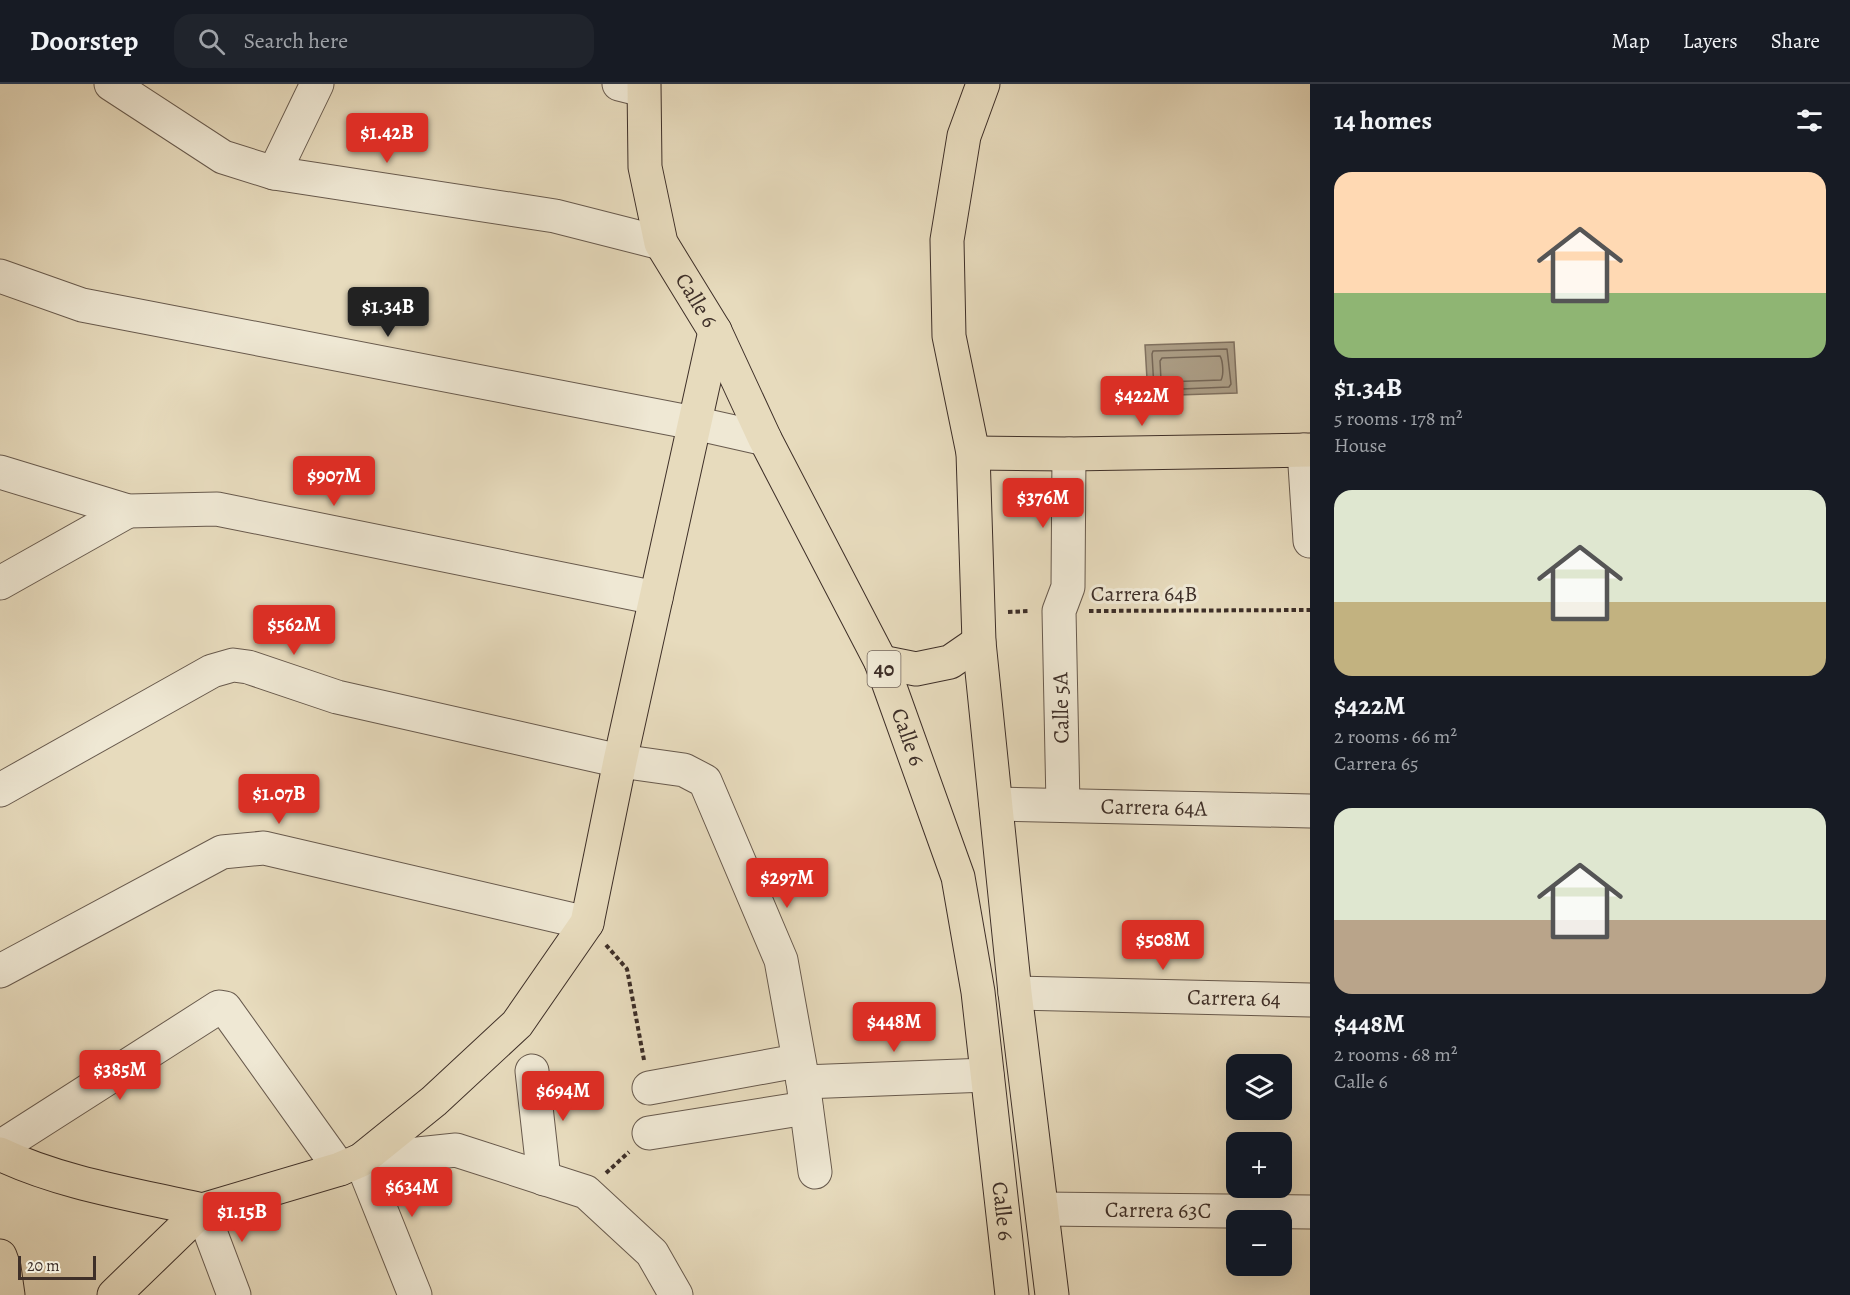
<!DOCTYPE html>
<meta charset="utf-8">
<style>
body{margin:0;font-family:Alegreya,serif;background:#20242c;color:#f1f3f6;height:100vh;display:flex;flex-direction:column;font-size:22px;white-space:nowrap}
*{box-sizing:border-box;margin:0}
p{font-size:20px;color:#9ea1a6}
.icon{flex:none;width:33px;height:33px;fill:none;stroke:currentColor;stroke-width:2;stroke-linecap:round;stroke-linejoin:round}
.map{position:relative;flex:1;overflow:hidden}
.details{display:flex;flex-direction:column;background:#171b24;width:540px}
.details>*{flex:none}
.controls{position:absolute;left:1226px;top:970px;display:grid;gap:12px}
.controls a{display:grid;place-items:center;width:66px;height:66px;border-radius:12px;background:#171b24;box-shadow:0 6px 24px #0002;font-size:30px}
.scale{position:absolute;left:18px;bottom:15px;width:78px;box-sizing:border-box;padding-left:6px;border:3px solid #3e2f28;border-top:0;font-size:16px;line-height:21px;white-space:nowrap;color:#3e2f28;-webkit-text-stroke:4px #efe8d4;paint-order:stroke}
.price{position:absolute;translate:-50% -51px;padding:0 14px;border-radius:6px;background:#d93025;color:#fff;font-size:20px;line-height:39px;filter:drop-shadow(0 2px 3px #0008)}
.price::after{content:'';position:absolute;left:50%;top:36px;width:18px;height:14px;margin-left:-9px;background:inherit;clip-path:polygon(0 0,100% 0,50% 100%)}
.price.active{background:#222;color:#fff}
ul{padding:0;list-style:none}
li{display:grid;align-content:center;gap:12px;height:318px;padding:0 24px}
li span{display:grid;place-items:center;height:186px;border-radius:18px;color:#555}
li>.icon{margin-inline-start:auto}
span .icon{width:108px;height:108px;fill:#fffc;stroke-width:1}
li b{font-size:26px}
h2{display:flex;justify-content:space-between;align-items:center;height:72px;padding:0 24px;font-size:26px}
header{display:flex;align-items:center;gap:36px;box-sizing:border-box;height:84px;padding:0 30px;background:#171b24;border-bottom:2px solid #363941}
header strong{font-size:28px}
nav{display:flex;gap:33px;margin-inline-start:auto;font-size:21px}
.search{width:420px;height:54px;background:#20242c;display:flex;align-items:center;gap:15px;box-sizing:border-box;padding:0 21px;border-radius:18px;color:#9ea1a6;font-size:22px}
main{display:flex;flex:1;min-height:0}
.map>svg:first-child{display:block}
</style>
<header>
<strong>Doorstep</strong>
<div class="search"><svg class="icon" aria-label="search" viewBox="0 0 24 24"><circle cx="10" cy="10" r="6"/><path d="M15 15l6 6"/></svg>Search here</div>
<nav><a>Map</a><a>Layers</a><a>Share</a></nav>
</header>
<main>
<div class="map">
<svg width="1310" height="1211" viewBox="0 0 1310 1211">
<rect width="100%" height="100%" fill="#e7dbbd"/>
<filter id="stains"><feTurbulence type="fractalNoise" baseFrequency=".00333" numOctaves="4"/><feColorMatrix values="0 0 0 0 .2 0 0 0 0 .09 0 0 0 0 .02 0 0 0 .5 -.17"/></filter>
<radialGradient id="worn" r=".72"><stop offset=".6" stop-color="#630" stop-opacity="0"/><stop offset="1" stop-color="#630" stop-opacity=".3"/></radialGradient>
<path fill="#aea18a" stroke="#817363" stroke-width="1.5" d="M1234 258 1237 309 1148 312 1145 261Z"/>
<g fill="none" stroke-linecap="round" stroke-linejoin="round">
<g stroke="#766859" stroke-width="1.5">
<path d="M1227 265 1231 300 1229 303 1157 306 1154 304 1152 270 1153 267Z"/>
<path d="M1220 272C1223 277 1224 291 1221 296L1164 298 1161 296 1160 277 1162 274Z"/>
</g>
<g stroke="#685a4d" stroke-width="35">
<g id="minor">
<path d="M111 0 223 73 274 89 555 132 661 159"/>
<path d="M619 0 643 6"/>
<path d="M274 89 317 0"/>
<path d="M0 192 82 221 694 339 765 355"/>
<path d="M1304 366 1310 457"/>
<path d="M0 388 128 427 217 425 656 514"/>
<path d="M0 499 128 427"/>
<path d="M0 706 212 587 233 581 248 583 337 613 620 677 684 686 705 697 781 876 803 998 815 1088"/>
<path id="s1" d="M996 720 1310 727"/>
<path d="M1063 721 1059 527 1068 503 1069 370"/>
<path d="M0 887 222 768 264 764 587 839"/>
<path id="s2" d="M1015 909 1310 916"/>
<path d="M532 987 544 1095"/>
<path d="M803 998 987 991"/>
<path d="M649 1004 797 977"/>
<path d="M649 1049 806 1024"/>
<path d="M0 1063 219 923 225 924 340 1085"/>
<path id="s3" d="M1042 1125 1310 1128"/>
<path d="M202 1126 234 1211"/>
<path d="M415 1211 361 1076 456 1066 586 1108 652 1169 676 1211"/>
</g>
</g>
<g stroke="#3e2f28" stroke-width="35">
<g id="major">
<path d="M973 369 1069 370 1310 366"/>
<path d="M0 1070C60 1099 137 1111 202 1126"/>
<path d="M0 1172 4 1183 8 1211"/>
<path d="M114 1211 202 1126 340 1085 361 1076 434 1017 517 940 587 839 620 677 715 247"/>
</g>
</g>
<g stroke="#3e2f28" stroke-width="35">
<g id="highway">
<path id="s4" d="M644 0 645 83 661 159 715 247 765 355 881 578 958 793 978 908 1012 1211"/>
<path d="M983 0 964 52 947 156 949 252 973 369 979 558 1015 909 1052 1211"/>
<path d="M881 578 916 585 950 578 979 558"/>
</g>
</g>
<g stroke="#3e2f28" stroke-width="4" stroke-dasharray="4.5 3" stroke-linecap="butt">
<path d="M1089 527 1310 526"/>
<path d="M1008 528 1030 527"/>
<path d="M606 861 627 885 644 976"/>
<path d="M606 1089 629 1068"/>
</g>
<use href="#minor" stroke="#efe8d4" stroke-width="33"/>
<use href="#major" stroke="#e7dbbd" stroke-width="33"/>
<use href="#highway" stroke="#e7dbbd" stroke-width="33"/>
</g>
<g text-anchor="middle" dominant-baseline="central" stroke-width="6" stroke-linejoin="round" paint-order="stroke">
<rect fill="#efe8d4" stroke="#73665c" stroke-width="1.5" x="867.5" y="567" width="33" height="36" rx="4.5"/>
<g font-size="21" font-weight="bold" fill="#3e2f28">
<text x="884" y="585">40</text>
</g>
<g font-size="22" fill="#3e2f28" stroke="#efe8d4">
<text stroke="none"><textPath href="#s4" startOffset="228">Calle 6</textPath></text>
<text x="1144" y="510">Carrera 64B</text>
<text transform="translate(1061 624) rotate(-91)">Calle 5A</text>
<text stroke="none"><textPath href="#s4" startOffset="714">Calle 6</textPath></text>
<text stroke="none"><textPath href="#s1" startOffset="158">Carrera 64A</textPath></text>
<text stroke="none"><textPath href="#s2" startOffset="219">Carrera 64</textPath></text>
<text stroke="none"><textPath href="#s3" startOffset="116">Carrera 63C</textPath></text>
<text stroke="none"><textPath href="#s4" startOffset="1200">Calle 6</textPath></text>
</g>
</g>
<rect width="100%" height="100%" filter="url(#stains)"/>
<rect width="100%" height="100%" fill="url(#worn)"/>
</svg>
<div class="controls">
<a><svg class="icon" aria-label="layers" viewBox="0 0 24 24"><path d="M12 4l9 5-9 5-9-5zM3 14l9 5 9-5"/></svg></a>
<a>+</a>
<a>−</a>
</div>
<div class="scale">20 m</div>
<b class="price" style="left:387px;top:80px">$1.42B</b>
<b class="price active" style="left:388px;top:254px">$1.34B</b>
<b class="price" style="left:1142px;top:343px">$422M</b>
<b class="price" style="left:334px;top:423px">$907M</b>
<b class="price" style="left:1043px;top:445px">$376M</b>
<b class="price" style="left:294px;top:572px">$562M</b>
<b class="price" style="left:279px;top:741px">$1.07B</b>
<b class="price" style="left:787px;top:825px">$297M</b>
<b class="price" style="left:1163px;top:887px">$508M</b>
<b class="price" style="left:894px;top:969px">$448M</b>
<b class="price" style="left:120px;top:1017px">$385M</b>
<b class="price" style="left:563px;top:1038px">$694M</b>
<b class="price" style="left:412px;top:1134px">$634M</b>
<b class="price" style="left:242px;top:1159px">$1.15B</b>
</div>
<section class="details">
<h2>14 homes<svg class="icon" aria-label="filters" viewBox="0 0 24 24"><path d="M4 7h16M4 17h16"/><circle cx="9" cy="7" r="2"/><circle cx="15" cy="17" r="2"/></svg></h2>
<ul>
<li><span style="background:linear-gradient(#ffd9b3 65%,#8fb573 0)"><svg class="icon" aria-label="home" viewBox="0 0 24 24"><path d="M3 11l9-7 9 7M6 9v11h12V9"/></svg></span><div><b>$1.34B</b><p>5 rooms · 178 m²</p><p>House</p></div></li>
<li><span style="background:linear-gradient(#dfe7d0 60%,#c2b280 0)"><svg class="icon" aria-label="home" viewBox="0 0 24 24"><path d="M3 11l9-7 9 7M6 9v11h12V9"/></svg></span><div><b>$422M</b><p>2 rooms · 66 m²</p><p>Carrera 65</p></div></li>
<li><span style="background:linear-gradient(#dfe7d0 60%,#b9a48a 0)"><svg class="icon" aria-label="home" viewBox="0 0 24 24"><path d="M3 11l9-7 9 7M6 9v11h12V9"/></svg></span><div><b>$448M</b><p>2 rooms · 68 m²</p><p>Calle 6</p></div></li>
</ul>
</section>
</main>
